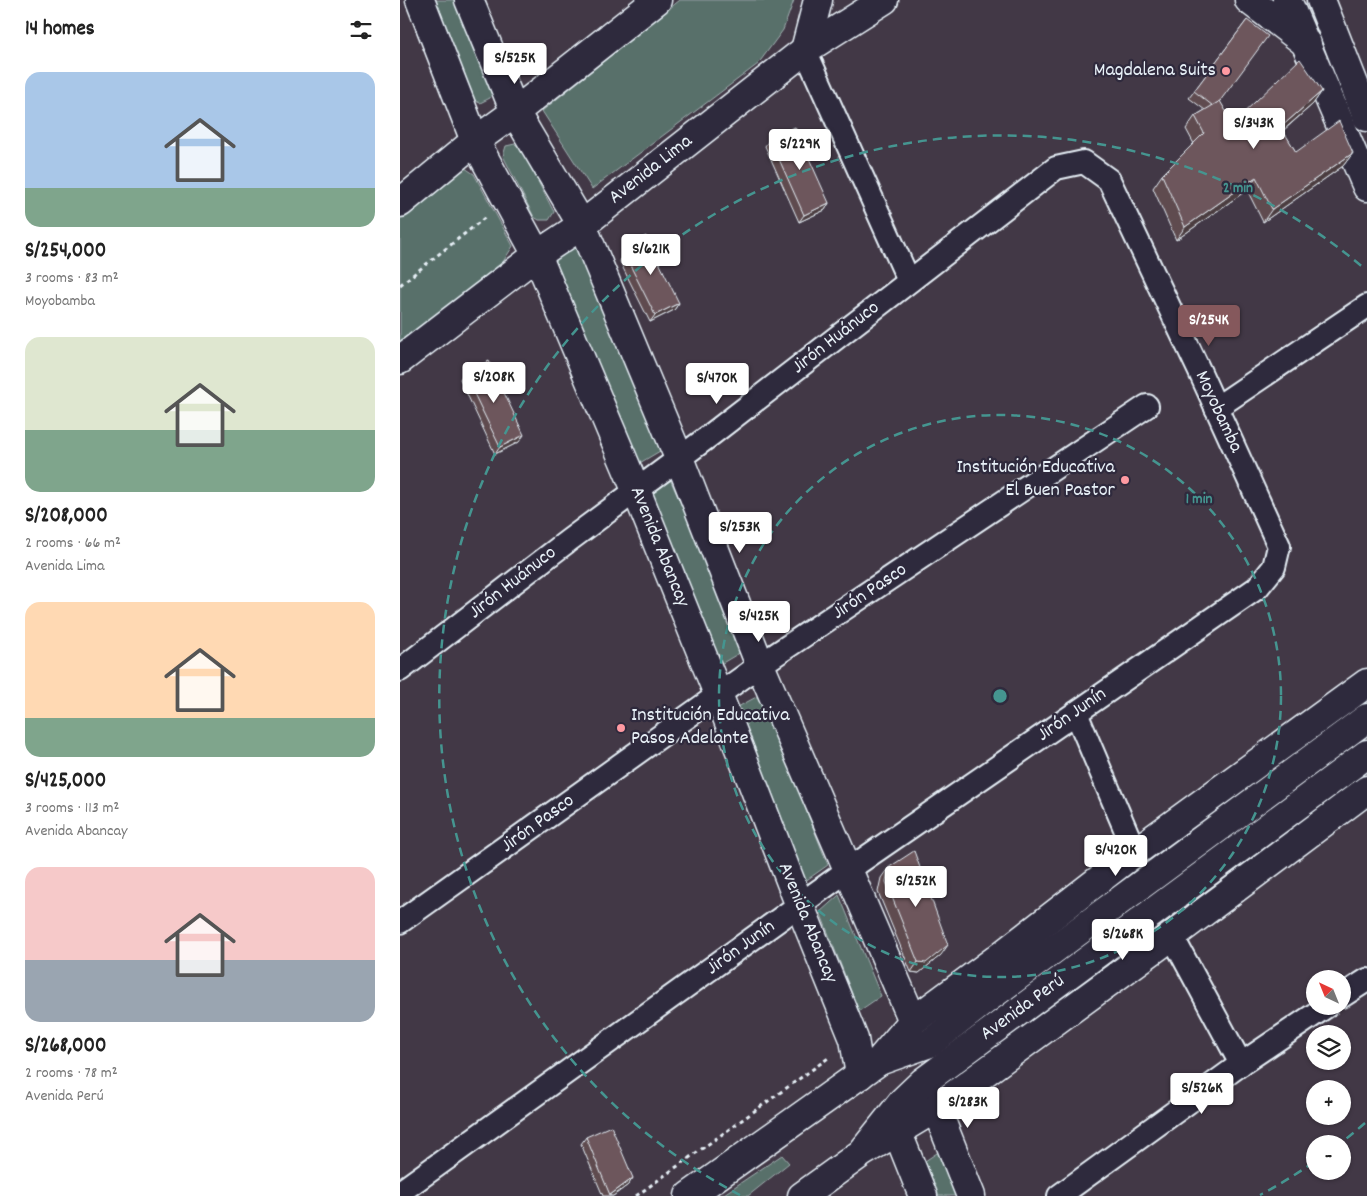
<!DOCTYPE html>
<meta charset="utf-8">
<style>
body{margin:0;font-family:Dekko,sans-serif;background:#f6f6f6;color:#222;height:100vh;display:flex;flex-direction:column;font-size:19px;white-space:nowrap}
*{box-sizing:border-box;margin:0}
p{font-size:16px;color:#767676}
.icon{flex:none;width:28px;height:28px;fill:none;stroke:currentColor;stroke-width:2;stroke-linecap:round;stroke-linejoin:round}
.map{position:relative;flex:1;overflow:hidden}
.panel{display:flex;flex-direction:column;background:#fff;width:400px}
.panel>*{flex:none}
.needle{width:32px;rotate:317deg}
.tools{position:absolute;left:906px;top:970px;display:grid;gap:10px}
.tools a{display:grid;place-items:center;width:45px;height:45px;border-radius:50%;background:#fff;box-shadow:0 1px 4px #0004;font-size:25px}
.price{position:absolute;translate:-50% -42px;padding:0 11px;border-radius:5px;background:#fff;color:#222;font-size:16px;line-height:32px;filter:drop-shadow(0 1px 2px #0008)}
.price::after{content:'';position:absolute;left:50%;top:30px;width:15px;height:11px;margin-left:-8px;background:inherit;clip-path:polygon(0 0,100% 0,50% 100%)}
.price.current{background:#85585c;color:#fff}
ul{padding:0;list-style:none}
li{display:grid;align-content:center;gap:10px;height:265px;padding:0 25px}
li span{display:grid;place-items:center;height:155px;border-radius:15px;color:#555}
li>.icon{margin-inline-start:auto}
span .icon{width:90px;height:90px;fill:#fffc;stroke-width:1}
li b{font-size:21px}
h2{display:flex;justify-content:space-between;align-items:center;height:60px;padding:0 25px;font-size:21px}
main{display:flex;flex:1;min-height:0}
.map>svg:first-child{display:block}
</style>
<main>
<section class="panel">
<h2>14 homes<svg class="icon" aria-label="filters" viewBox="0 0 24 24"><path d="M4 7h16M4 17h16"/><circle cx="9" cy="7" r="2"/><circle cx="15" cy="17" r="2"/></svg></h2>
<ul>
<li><span style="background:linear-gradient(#a9c7e8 75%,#7fa58c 0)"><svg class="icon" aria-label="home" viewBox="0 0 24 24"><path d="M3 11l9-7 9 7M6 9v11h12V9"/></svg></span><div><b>S/254,000</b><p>3 rooms · 83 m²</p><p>Moyobamba</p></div></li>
<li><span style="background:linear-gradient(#dfe7d0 60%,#7fa58c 0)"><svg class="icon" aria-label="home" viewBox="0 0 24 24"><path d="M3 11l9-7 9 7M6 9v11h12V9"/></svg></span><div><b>S/208,000</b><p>2 rooms · 66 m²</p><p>Avenida Lima</p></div></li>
<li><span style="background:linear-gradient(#ffd9b3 75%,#7fa58c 0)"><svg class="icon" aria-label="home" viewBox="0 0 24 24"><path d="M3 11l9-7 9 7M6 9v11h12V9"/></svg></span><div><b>S/425,000</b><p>3 rooms · 113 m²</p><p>Avenida Abancay</p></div></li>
<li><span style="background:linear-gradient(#f6c9c9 60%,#9aa5b1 0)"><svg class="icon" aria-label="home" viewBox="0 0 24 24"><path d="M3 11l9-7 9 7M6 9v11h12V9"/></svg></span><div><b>S/268,000</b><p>2 rooms · 78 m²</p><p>Avenida Perú</p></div></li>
</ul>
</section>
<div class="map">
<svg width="967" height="1196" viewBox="0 0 967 1196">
<rect width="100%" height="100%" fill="#423846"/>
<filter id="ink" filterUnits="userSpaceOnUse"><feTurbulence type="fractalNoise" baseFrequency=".02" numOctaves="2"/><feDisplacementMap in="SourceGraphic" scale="10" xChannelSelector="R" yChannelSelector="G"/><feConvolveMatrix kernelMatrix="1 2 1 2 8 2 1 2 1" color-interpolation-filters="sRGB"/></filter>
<g filter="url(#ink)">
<g fill="#596f6a" stroke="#a0b0b1">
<path d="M26 0H55L93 90 90 98 80 103 69 98Z"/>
<path d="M280 0H394L383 30 358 64 192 189 142 111Z"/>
<path d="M115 144 121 149 154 212 149 220H139L134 217 103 156 106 146Z"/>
<path d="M62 166 74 174 113 246 101 265 0 342V218Z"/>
<path d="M179 245 260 451 238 464 153 261Z"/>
<path d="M269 477 346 649 314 668 247 493Z"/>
<path d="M360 695 428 865 401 884 334 709Z"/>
<path d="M439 895 481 996 459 1011 420 912Z"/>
<path d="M540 1151 559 1196H528L516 1167Z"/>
<path d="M382 1155 389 1163 348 1196H321Z"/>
</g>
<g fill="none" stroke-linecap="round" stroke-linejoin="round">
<g stroke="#e8f1f8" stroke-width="26">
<g id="minor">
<path d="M405 50 509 281"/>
<path d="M816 408 967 306"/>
<path d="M0 670 168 541 312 434 656 168 684 162 709 180 799 370 879 546 874 567 857 588 448 870 0 1192"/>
<path d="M676 713 735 852"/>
<path d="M0 922 360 665 747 406"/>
<path d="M772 936 841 1064"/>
<path d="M942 996 967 980"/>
<path d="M659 1196 841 1064 927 1006"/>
</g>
</g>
<g stroke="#e8f1f8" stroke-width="31">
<g id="tertiary">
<path d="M20 0 75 141 137 255 236 490 318 694 400 906 454 1039 460 1075"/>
<path d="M69 0 115 112 182 225 279 458 360 665 513 1021"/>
<path d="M525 1087 536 1108 571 1196"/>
<path d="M497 1131 523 1196"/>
</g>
</g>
<g stroke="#e8f1f8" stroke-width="31">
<g id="secondary">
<path d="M849 0 907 44"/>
<path d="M405 50 418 0"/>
<path d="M0 203 75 141 115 112 257 0"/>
<path d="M0 360 137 255 182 225 405 50 484 0"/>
<path d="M479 1061 530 1043 588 998 967 718"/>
<path d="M464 1150 503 1101 523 1082 967 754"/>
</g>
</g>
<g stroke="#e8f1f8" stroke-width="31">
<g id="primary">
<path d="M887 0 967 187"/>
<path d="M921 0 967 117"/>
<path d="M289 1196 479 1061 513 1021 598 958 735 852 967 683"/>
<path d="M402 1196 463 1152 536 1108 772 936 967 790"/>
</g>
</g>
<g stroke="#e8f1f8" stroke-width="3" stroke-dasharray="4 4" stroke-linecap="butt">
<path d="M0 285 87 216"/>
<path d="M236 1196 431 1056"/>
</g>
<use href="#minor" stroke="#2f2a3d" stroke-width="22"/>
<use href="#tertiary" stroke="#2f2a3d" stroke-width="28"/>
<use href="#secondary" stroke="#2f2a3d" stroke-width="28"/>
<use href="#primary" stroke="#2f2a3d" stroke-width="28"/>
</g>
<g fill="#5e4b4f" stroke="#e8f1f8">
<path d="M847 20 820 102 833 123 922 91 913 104 883 131 896 152 953 153 943 166 863 222 847 190 776 240 753 188 762 175 794 144 786 129 795 116 805 110 789 98Z"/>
<path d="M370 139 429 203 425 210 399 222 365 146Z"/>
<path d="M226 246 279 303 274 310 250 322 220 262 222 253Z"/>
<path d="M64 373 119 442 95 454 60 379Z"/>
<path d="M488 868 541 955 519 973 511 972 478 892 481 878Z"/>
<path d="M186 1137 233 1178 228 1185 213 1196H203L181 1144Z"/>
</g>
<g fill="#4c3d40" stroke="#e8f1f8">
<path d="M922 91 913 104 872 140 881 127Z"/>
<path d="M953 153 943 166 863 222 872 209Z"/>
<path d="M856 177 847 190 776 240 785 227Z"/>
<path d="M429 203 425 210 399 222 404 215Z"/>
<path d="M279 303 274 310 250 322 255 315Z"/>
<path d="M124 435 119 442 95 454 100 447Z"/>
<path d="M548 945 541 955 519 973 511 972 518 962Z"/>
<path d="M233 1178 228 1185 213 1196H209Z"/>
</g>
<g fill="#6d575c" stroke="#e8f1f8">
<path d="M847 20 868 36 820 101 813 106 794 91Z"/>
<path d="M900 59 922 91 881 127 896 152 939 121 953 153 872 209 856 177 785 227 762 175 804 133 795 116 820 101 833 123Z"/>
<path d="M395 127 429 203 404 215 370 139Z"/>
<path d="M246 236 279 303 255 315 225 255 226 246Z"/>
<path d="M89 361 124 435 100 447 64 373Z"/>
<path d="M514 851 548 945 526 963 518 962 486 882 488 868Z"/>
<path d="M211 1126 233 1178 210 1195 186 1137Z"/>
</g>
</g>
<g fill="none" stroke="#459590" stroke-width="2.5" stroke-dasharray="9 6">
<circle cx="600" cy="696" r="281"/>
<path d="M965 1123A562 562 0 0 1 942 1142M914 1162A562 562 0 0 1 860 1195M340 1195A562 562 0 1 1 965 269"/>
</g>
<g fill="#ff9aa2" stroke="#2f2a3d" stroke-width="2">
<circle cx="826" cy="71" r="5"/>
<circle cx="725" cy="480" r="5"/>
<circle cx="221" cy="728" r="5"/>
</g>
<g text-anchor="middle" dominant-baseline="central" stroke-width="4.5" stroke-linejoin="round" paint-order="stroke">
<g font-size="20" fill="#e8f1f8" stroke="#2f2a3d" text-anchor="end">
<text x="816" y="71">Magdalena Suits</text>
<text x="715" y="468">Institución Educativa<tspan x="715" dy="23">El Buen Pastor</tspan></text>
<text x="231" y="716" text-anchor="start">Institución Educativa<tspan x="231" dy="23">Pasos Adelante</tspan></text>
</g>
<g font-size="20" fill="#e8f1f8" stroke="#2f2a3d">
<text transform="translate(251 170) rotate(-38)">Avenida Lima</text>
<text transform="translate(436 338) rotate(-38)">Jirón Huánuco</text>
<text transform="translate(818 412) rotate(65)">Moyobamba</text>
<text transform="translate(259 547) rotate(68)">Avenida Abancay</text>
<text transform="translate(113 583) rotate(-38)">Jirón Huánuco</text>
<text transform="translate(470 592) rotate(-34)">Jirón Pasco</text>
<text transform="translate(672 715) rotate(-35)">Jirón Junín</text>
<text transform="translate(138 824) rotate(-36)">Jirón Pasco</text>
<text transform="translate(407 923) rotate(68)">Avenida Abancay</text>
<text transform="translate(341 948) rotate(-36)">Jirón Junín</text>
<text transform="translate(623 1008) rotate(-36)">Avenida Perú</text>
</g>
</g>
<circle cx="600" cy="696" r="8" fill="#459590" stroke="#2f2a3d" stroke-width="2.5"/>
<g font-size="15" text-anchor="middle" font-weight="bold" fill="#459590" stroke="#2f2a3d" stroke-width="4.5" stroke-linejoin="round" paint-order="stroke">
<text x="838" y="192">2 min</text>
<text x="799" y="503">1 min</text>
</g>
</svg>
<div class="tools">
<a><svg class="needle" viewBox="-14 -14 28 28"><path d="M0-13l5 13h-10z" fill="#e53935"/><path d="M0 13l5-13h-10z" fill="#767676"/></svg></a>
<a><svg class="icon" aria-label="layers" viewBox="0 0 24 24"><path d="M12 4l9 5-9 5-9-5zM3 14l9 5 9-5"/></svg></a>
<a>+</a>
<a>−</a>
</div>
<b class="price" style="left:115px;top:85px">S/525K</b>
<b class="price" style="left:854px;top:150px">S/343K</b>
<b class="price" style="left:400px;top:171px">S/229K</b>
<b class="price" style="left:251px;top:276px">S/621K</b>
<b class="price current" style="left:809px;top:347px">S/254K</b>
<b class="price" style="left:94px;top:404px">S/208K</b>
<b class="price" style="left:317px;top:405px">S/470K</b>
<b class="price" style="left:340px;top:554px">S/253K</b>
<b class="price" style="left:359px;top:643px">S/425K</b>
<b class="price" style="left:716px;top:877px">S/420K</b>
<b class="price" style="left:516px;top:908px">S/252K</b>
<b class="price" style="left:723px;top:961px">S/268K</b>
<b class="price" style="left:802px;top:1115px">S/526K</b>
<b class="price" style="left:568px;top:1129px">S/283K</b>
</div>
</main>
